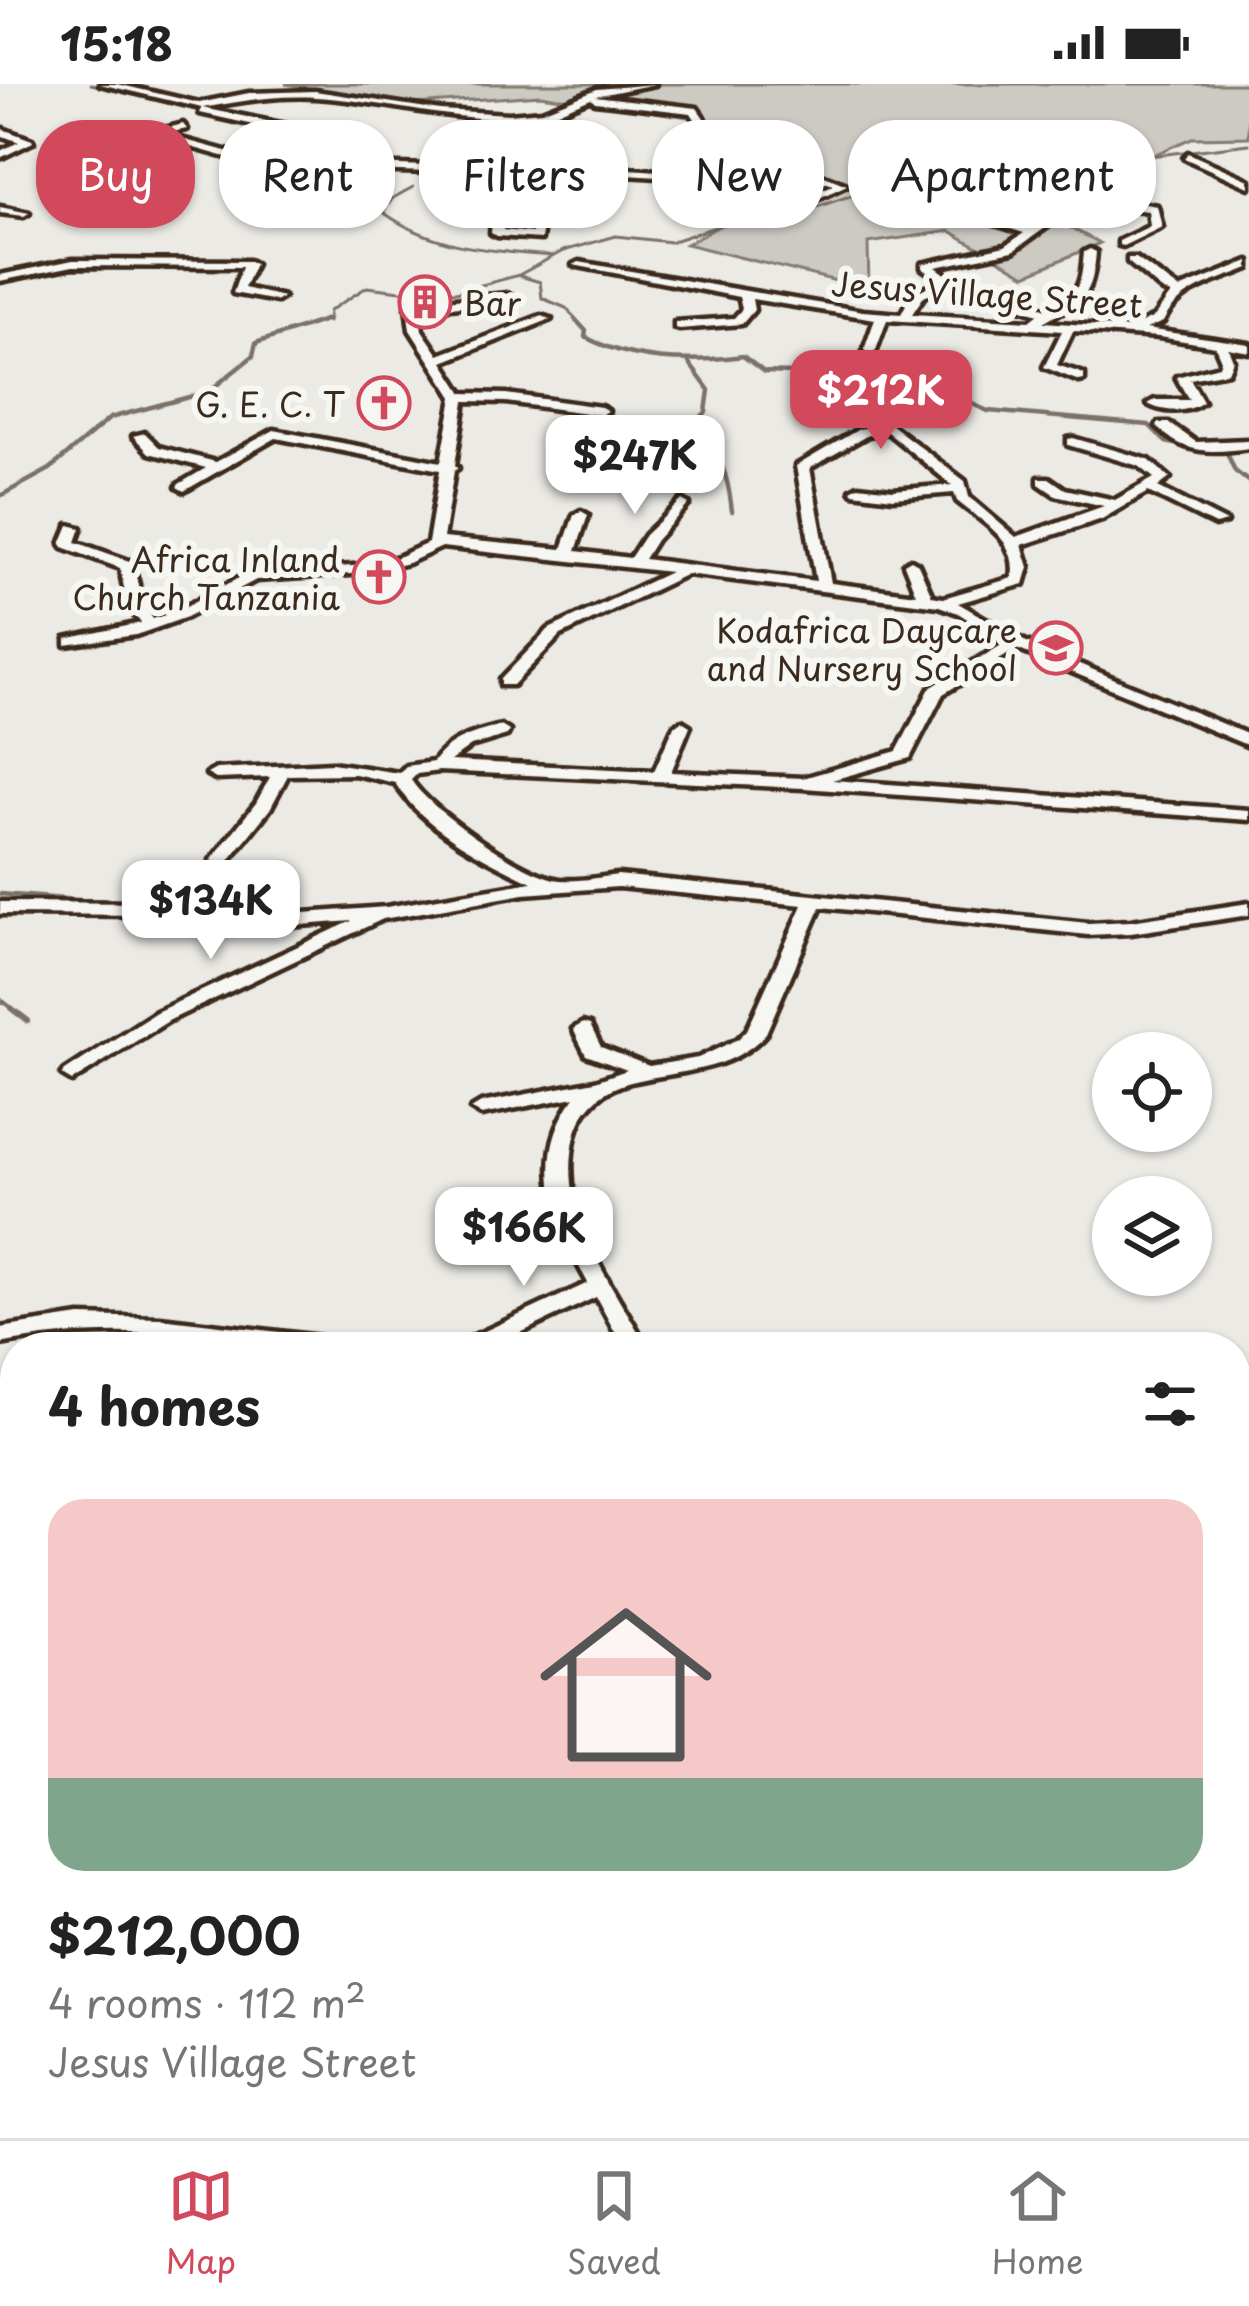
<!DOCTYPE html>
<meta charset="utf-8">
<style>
body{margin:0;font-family:"Playpen Sans",sans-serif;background:#f6f6f6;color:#222;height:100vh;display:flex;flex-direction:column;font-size:45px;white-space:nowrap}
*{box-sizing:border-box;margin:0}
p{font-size:39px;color:#767676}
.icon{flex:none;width:66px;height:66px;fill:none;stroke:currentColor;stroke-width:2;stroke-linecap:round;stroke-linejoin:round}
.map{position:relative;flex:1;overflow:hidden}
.details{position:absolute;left:0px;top:1248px;width:1251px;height:807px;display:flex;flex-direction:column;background:#fff;border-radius:48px 48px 0 0;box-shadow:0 3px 9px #0004}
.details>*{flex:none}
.banner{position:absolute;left:36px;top:36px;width:1179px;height:108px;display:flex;gap:24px}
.tools{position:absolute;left:1092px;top:948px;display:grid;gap:24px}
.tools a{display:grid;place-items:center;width:120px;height:120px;border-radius:50%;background:#fff;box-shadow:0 3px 9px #0004;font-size:60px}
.price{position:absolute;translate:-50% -102px;padding:0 27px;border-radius:24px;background:#fff;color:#222;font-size:39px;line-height:78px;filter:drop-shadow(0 3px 6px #0008)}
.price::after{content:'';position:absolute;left:50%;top:72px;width:36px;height:27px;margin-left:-18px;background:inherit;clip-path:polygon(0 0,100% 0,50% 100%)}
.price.active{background:#d1495b;color:#fff}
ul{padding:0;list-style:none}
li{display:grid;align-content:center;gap:24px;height:636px;padding:0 48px}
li+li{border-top:3px solid #e0e0e0}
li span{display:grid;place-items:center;height:372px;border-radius:36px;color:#555}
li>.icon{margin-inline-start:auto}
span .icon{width:216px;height:216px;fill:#fffc;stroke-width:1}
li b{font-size:51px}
h2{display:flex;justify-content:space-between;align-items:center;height:144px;padding:0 48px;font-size:51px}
.chip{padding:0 42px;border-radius:48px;background:#fff;box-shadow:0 3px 9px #0004;font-size:42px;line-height:108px}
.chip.active{background:#d1495b;color:#fff}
.status{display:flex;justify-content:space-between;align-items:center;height:84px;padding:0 60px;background:#fff;direction:ltr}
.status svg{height:33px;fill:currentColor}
.dock{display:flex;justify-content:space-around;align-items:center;height:168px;border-top:3px solid #e0e0e0;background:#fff;font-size:33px;color:#767676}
.dock a{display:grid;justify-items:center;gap:6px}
.dock .active{color:#d1495b}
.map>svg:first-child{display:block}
</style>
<div class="status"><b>15:18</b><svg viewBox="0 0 49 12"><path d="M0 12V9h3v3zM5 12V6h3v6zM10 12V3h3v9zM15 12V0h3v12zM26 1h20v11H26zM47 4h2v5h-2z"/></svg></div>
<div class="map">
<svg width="1249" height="2054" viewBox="0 0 1249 2054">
<rect width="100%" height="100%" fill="#ebeae5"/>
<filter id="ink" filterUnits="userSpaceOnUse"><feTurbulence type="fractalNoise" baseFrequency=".00833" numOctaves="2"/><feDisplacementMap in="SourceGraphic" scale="24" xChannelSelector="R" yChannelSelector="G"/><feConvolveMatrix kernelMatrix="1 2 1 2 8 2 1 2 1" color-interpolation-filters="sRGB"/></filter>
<g filter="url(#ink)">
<path fill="#cdcac4" stroke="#847a71" stroke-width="3" d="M285 0H1249V53L1192 54 1033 124 1100 159 1026 191 950 147 868 159 869 205 686 160 743 129 811 105 707 71 695 34 540 11 415 20Z"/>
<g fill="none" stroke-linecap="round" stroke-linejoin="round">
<g stroke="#7c7167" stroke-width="3">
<path d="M91 0 207 29"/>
<path d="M226 30 254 35"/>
<path d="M242 72 306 56 303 44 290 42"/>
<path d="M413 103 393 114 383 128C433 165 492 167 553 172"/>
<path d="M520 192 540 198 542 214 566 224 578 238"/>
<path d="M428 207 456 208 519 191 563 167 616 152 670 158 754 130 798 129 850 112 905 111 899 90C921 79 940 82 960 95L1249 60"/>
<path d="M328 238 329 227 367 203 401 207"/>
</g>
<g stroke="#7c7167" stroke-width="4.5">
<path d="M575 235 586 247 585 253C632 278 691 279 743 272L764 288 850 291 877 299 929 301 988 327 1149 341 1166 358 1189 363"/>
<path d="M689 279 709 306 706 328 691 343C721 366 728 391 732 427"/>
<path d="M1208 366 1227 369 1235 387 1249 398"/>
<path d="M0 412 50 385 110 334 208 308 253 272 256 259 328 235"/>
<path d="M0 810 275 831"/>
<path d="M0 915 15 927"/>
</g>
<path stroke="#7c7167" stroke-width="6" d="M11 924 28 937"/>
<g stroke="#3b2a1e" stroke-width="9">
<g id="minor">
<path d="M100 0H117L199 19 249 9 315 7 440 26 509 30 542 27 597 5 655 0 595 12 697 24 715 50 781 74H789V78L847 101 817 115 756 127V123L810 111 833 101 784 83 779 87 782 95 775 102 730 103 734 98 768 97 771 94 769 86 775 80 707 54 691 29 595 18 591 14C555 29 519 41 500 76L658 87 663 90 658 93 500 83 502 96 491 120 504 136 503 146 532 149 536 127 541 124 546 127 541 155 497 152 491 149 492 136 480 120 492 96 491 90 367 86 362 83 367 80 490 84C491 59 511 47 530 34 457 40 388 17 315 13 277 11 240 17 203 24L306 45 310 52 233 75 145 50 183 40 187 45 163 50 233 69 299 51 200 29 202 24Z"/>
<path d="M0 44 32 56 33 58 0 74V67L19 58 0 51Z"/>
<path d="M1188 69 1249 96V103L1184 74Z"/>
<path d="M1021 102C1048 129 1073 116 1109 117 1125 117 1141 119 1157 122L1162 143 1123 162 1119 161V157L1150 142 1148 127 1109 123 1057 127 1055 137 1013 167 936 183 955 197 924 212 912 230 1030 237 1039 230 1007 220V214L1048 225C1080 208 1081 203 1084 168L1090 165 1096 168C1092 216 1083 215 1043 238L1131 244 1154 233 1171 210 1163 207 1128 178V174H1136L1179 205 1249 177V184C1216 198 1180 204 1163 238L1146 245 1249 260V268L1228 264 1233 276 1228 288 1190 295 1203 318C1188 329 1164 329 1148 320L1155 316H1189L1176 293 1219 282 1221 276 1215 262 1159 253 1073 247 1057 281 1084 290V296L1079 297 1044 283 1062 247 887 236 876 266 870 270 864 266 875 235 752 215 754 226 742 240 679 245 675 244V238L734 234 742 225 739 213 573 181 579 178 863 227 901 230 911 211 940 196 922 184V180L1005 162 1024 149 933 121V117L1031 144 1046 134V126L1019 115 1016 105Z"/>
<path d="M0 123 29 129 24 132 0 129Z"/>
<path d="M73 176 249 177 255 180 244 204 283 213 277 217 233 209 242 183 73 182 0 197V191Z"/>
<path d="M508 210 514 214 512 217 419 226 422 246 439 271 541 232 551 235 443 278 463 309 506 310 601 323 608 327 601 331 506 318 465 317 455 381 458 384 454 387 443 454 562 465 574 431 581 427 588 431 576 467 630 474 645 451 682 416 689 420 656 456 644 475 816 497 796 382 859 345 890 340 965 397 969 413 1016 453 1104 422 1055 411 1039 400V394H1049L1065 405 1115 416 1154 394 1139 382 1068 361V355L1073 354 1149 376 1170 394 1158 403 1227 438 1215 441 1148 408 1102 435 1022 461 1029 483 1024 500 958 519 1022 556 1249 651V662L1017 565 943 610 910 674 832 696 1249 726V736L803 704 439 687 417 690 411 696C430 727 525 792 560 796 578 798 600 793 618 791L1088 839 1131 837 1249 819V831L1131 849 1088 851 821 823 766 949C732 989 678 986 631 998 602 1005 582 1024 575 1052 556 1130 612 1199 647 1263H623L596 1213 491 1263H459L463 1257 588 1199C555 1140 529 1072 575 1013L481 1031 471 1025 481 1019 595 997 627 986 586 971 573 945 583 939 590 941 601 963 649 982 698 974 738 955 747 946 803 821 618 803 524 810 383 835 170 936 72 997 62 991 65 987 156 928 352 837 263 844 154 831 0 830V818L154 819 263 832 386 823 532 798C484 775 424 746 395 699L355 690 288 691 270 725 226 780H214L211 776 256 719 270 693 216 695 207 690 216 685 332 679 399 689 406 682 433 678C450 654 474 649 501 642L509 647 507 651 471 662 450 677 654 687 674 642 682 637 690 642 671 688 803 694 897 667 930 604 1005 559 958 529 939 522 687 490 561 551 513 601H501V595L549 545 670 488 442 463 408 479 367 489 256 496 187 533 136 551 66 561V555L141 539 128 523 120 484 63 463 61 460 69 441 81 444 76 458 132 478 144 522 153 535 177 527 248 489 367 481 398 473 428 459 440 386 276 354 184 407 177 403 179 400 206 384 149 369 133 352 145 349 159 363 216 378 274 346 441 378 453 313 410 246 407 223 413 219ZM887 348 952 401 893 406 858 402 851 406 853 409 893 414 954 409 957 417C982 438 1019 456 1012 494L943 514 932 512 918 480 911 476 904 480 916 510 831 499 810 384 868 351Z"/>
<path d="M1159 339H1169L1196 358 1249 356V364C1213 369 1183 371 1157 342Z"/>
<path d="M80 1232 160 1234 321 1253 329 1255 333 1261C291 1271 239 1257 195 1253 128 1246 65 1247 0 1260V1244Z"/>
<path d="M1236 1363 1249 1364V1382L1236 1381Z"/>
<path d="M15 1446V1473L0 1478V1456Z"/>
<path d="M1236 1458 1249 1459V1479L1236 1478Z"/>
<path d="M1249 1765V1794L1236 1799V1770Z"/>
<path d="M0 1792 15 1793V1819L0 1818Z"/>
</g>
</g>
<use href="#minor" fill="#f6f6f2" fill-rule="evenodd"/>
</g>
</g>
<defs>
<g id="building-ring" transform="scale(2.7)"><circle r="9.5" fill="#f6f6f2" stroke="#d1495b" stroke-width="1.5"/><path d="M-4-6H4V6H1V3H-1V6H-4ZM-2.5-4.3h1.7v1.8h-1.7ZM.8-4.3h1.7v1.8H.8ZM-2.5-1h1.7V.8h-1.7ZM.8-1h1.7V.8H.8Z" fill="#d1495b"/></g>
<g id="church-ring" transform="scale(2.7)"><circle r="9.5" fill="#f6f6f2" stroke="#d1495b" stroke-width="1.5"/><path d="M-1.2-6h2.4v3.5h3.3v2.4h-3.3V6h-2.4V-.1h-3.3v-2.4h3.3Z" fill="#d1495b"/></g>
<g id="school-ring" transform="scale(2.7)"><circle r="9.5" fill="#f6f6f2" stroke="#d1495b" stroke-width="1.5"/><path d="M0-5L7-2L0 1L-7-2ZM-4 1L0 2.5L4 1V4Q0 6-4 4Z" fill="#d1495b"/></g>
</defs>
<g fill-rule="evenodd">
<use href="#building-ring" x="425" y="218"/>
<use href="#church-ring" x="384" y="319"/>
<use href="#church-ring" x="379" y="493"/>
<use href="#school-ring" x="1056" y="564"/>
</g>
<g text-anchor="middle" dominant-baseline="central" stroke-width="12" stroke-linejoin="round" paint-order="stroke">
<g font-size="33" fill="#3b2a1e" stroke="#f6f6f2">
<text transform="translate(987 209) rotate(4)">Jesus Village Street</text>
</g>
<g font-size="33" fill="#3b2a1e" stroke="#f6f6f2" text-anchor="end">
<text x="464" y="218" text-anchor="start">Bar</text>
<text x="345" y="319">G. E. C. T</text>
<text x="340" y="474">Africa Inland<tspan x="340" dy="38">Church Tanzania</tspan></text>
<text x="1017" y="545">Kodafrica Daycare<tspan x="1017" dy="38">and Nursery School</tspan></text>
</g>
</g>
</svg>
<div class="tools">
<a><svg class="icon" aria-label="locate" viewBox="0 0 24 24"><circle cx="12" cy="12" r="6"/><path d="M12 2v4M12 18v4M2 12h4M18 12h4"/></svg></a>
<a><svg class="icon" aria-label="layers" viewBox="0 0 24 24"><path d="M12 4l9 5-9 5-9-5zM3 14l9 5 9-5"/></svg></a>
</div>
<b class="price active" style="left:881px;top:368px">$212K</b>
<b class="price" style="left:635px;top:433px">$247K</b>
<b class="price" style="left:211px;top:878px">$134K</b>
<b class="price" style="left:524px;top:1205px">$166K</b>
<div class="banner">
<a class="chip active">Buy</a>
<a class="chip">Rent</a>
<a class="chip">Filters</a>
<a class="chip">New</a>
<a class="chip">Apartment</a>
</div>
<section class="details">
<h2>4 homes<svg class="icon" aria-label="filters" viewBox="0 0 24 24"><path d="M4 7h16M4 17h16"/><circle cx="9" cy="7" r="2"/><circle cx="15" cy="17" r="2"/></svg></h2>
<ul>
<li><span style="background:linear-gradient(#f6c9c9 75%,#7fa58c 0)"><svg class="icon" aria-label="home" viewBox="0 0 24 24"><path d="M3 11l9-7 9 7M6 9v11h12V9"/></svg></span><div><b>$212,000</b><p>4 rooms · 112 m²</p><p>Jesus Village Street</p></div></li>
</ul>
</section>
</div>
<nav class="dock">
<a class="active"><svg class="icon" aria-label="map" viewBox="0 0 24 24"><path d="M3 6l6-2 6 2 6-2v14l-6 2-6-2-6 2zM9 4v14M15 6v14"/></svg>Map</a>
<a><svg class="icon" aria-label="saved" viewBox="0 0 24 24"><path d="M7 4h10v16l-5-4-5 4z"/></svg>Saved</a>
<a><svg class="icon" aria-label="home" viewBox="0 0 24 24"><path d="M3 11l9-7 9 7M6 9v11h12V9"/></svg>Home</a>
</nav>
